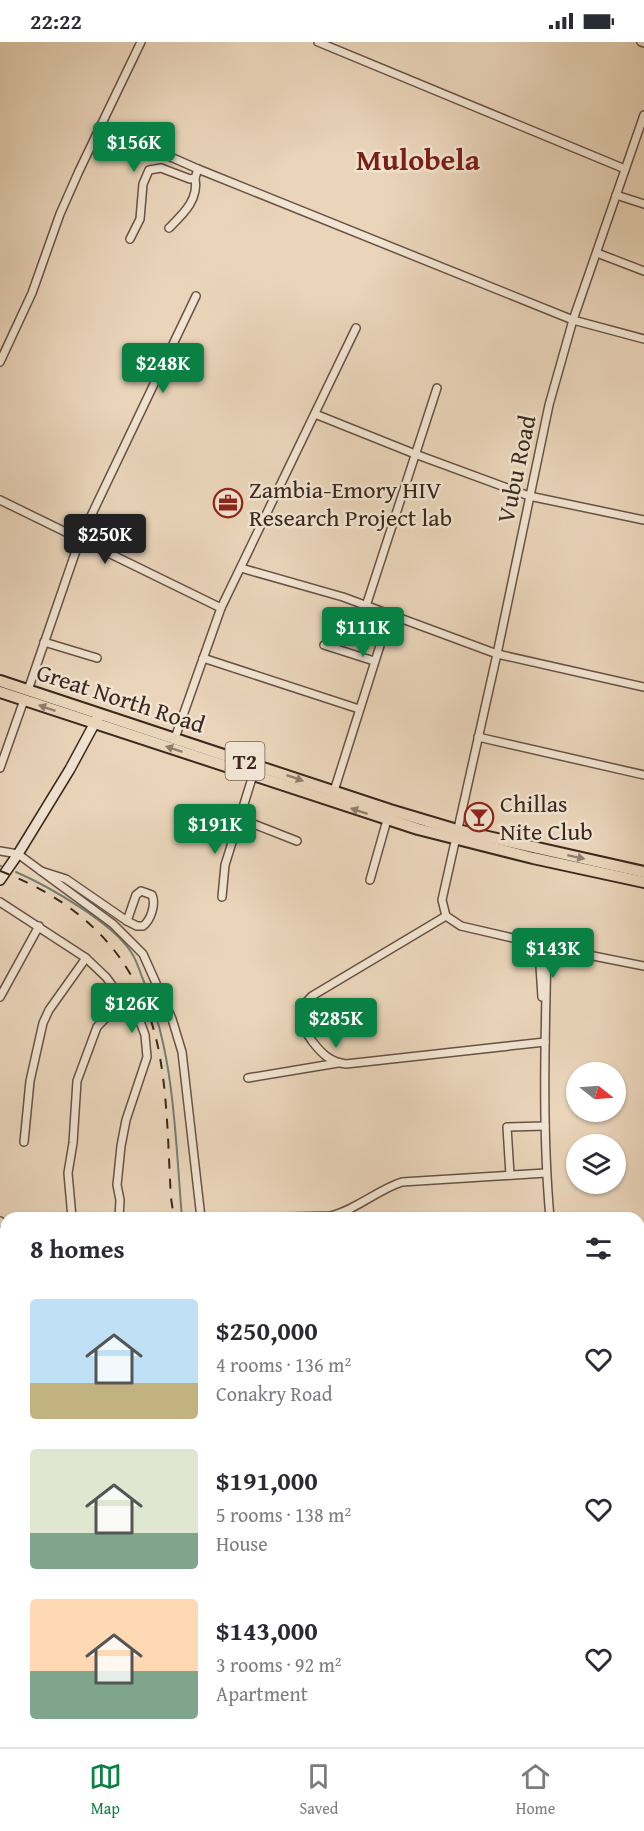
<!DOCTYPE html>
<meta charset="utf-8">
<style>
body{margin:0;font-family:"Gentium Book Plus",serif;background:#f2f2f3;color:#2b2b33;height:100vh;display:flex;flex-direction:column;font-size:22px;white-space:nowrap}
*{box-sizing:border-box;margin:0}
p{font-size:20px;color:#7c7c81}
.icon{flex:none;width:33px;height:33px;fill:none;stroke:currentColor;stroke-width:2;stroke-linecap:round;stroke-linejoin:round}
.map{position:relative;flex:1;overflow:hidden}
.drawer{position:absolute;left:0px;top:1170px;width:645px;height:536px;display:flex;flex-direction:column;background:#fff;border-radius:18px 18px 0 0;box-shadow:0 2px 4px #0004}
.drawer>*{flex:none}
.needle{width:39px;rotate:107deg}
.controls{position:absolute;left:566px;top:1020px;display:grid;gap:12px}
.controls a{display:grid;place-items:center;width:60px;height:60px;border-radius:50%;background:#fff;box-shadow:0 2px 4px #0004;font-size:30px}
.price{position:absolute;translate:-50% -51px;padding:0 14px;border-radius:6px;background:#0b8043;color:#fff;font-size:20px;line-height:39px;filter:drop-shadow(0 2px 3px #0008)}
.price::after{content:'';position:absolute;left:50%;top:36px;width:18px;height:14px;margin-left:-9px;background:inherit;clip-path:polygon(0 0,100% 0,50% 100%)}
.price.on{background:#222;color:#fff}
ul{padding:0;list-style:none}
li{display:flex;align-items:center;gap:18px;height:150px;padding:0 30px}
li span{display:grid;place-items:center;flex:none;width:168px;height:120px;border-radius:6px;color:#555}
li>.icon{margin-inline-start:auto}
span .icon{width:72px;height:72px;fill:#fffc;stroke-width:1}
li b{font-size:26px}
h2{display:flex;justify-content:space-between;align-items:center;height:72px;padding:0 30px;font-size:26px}
.status{display:flex;justify-content:space-between;align-items:center;height:42px;padding:0 30px;background:#fff;direction:ltr}
.status svg{height:16px;fill:currentColor}
.tabs{display:flex;justify-content:space-around;align-items:center;height:84px;border-top:2px solid #e1e1e2;background:#fff;font-size:16px;color:#7c7c81}
.tabs a{display:grid;justify-items:center;gap:3px}
.tabs .on{color:#0b8043}
.map>svg:first-child{display:block}
</style>
<div class="status"><b>22:22</b><svg viewBox="0 0 49 12"><path d="M0 12V9h3v3zM5 12V6h3v6zM10 12V3h3v9zM15 12V0h3v12zM26 1h20v11H26zM47 4h2v5h-2z"/></svg></div>
<div class="map">
<svg width="644" height="1705" viewBox="0 0 644 1705">
<rect width="100%" height="100%" fill="#ead5ba"/>
<filter id="stains"><feTurbulence type="fractalNoise" baseFrequency=".00333" numOctaves="4"/><feColorMatrix values="0 0 0 0 .2 0 0 0 0 .09 0 0 0 0 .02 0 0 0 .5 -.17"/></filter>
<radialGradient id="worn" r=".72"><stop offset=".6" stop-color="#630" stop-opacity="0"/><stop offset="1" stop-color="#630" stop-opacity=".3"/></radialGradient>
<g fill="none" stroke-linecap="round" stroke-linejoin="round">
<g stroke="#737f75" stroke-width="2">
<path d="M0 824H1"/>
<path d="M16 830C48 844 113 881 131 910 136 917 139 927 142 935 175 1010 175 1095 182 1176"/>
<path d="M0 1354 6 1361"/>
<path d="M500 1700 507 1705"/>
</g>
<g stroke="#675245" stroke-width="10">
<g id="minor">
<path d="M318 0 625 127"/>
<path d="M641 0 644 1"/>
<path d="M100 84 198 127 573 278 644 297"/>
<path d="M616 153 644 162"/>
<path d="M169 186C183 172 199 158 195 136"/>
<path d="M130 197 140 177 143 142 149 128 161 126 190 137 195 136 198 127"/>
<path d="M597 211 644 229"/>
<path d="M0 320 32 251 60 172 79 129 141 0"/>
<path d="M315 372 415 412 529 454 644 478"/>
<path d="M0 458 221 566"/>
<path d="M241 526 343 555 497 612 644 645"/>
<path d="M366 564 437 346"/>
<path d="M44 600 97 616"/>
<path d="M324 603 374 619"/>
<path d="M203 616 359 667"/>
<path d="M28 648 80 497 196 254"/>
<path d="M478 695 644 733"/>
<path d="M175 696 221 566 356 286"/>
<path d="M0 726 24 658"/>
<path d="M334 749 390 572"/>
<path d="M238 776 297 799"/>
<path d="M0 809 18 812 113 882 143 912 172 977 182 1010 201 1176"/>
<path d="M41 829 66 837 127 879"/>
<path d="M370 838 387 778"/>
<path d="M141 849 152 853C156 862 151 878 143 884H137L127 879 136 853Z"/>
<path d="M222 855 225 823 253 733"/>
<path d="M0 860 86 916 106 935 123 958 141 982 145 993 147 1015 126 1078 121 1104 117 1143 120 1158 119 1176"/>
<path d="M446 874 312 954C294 970 300 982 312 999 322 1012 330 1020 346 1022L545 1000"/>
<circle cx="543" cy="905" r="5.5"/>
<path d="M538 902 461 884 446 874 442 858 497 612 549 363 573 278 644 73"/>
<path d="M548 905 644 924"/>
<path d="M539 909 542 955"/>
<path d="M547 909C545 998 542 1087 550 1176"/>
<path d="M0 955 39 884"/>
<path d="M248 1036 338 1021"/>
<path d="M24 1100 30 1039 43 981 49 968 86 916"/>
<path d="M510 1133 507 1085 545 1084"/>
<path d="M72 1176 68 1131 73 1101 77 1039 97 985 123 958"/>
<path d="M240 1176 330 1174C356 1168 377 1148 402 1140L546 1131"/>
<path d="M0 1179 6 1183"/>
<path d="M639 1197 644 1189"/>
<path d="M639 1218 644 1221"/>
<path d="M0 1219 6 1210"/>
<path d="M0 1267 6 1257"/>
<path d="M0 1290 6 1294"/>
<path d="M0 1338 6 1343"/>
<path d="M0 1400 4 1404 0 1411"/>
<path d="M639 1434 644 1433"/>
<path d="M0 1465 6 1473"/>
<path d="M0 1505 1 1507"/>
<path d="M0 1570V1571"/>
<path d="M639 1650 644 1653"/>
<path d="M58 1700 68 1705"/>
<path d="M202 1700 207 1705"/>
<path d="M263 1700 266 1705"/>
<path d="M361 1700 362 1705"/>
<path d="M481 1700 488 1705"/>
<path d="M26 1705 29 1700"/>
<path d="M213 1705 220 1700"/>
</g>
</g>
<g stroke="#3b271e" stroke-width="12">
<path id="secondary" d="M0 838 18 812 70 727 98 675"/>
</g>
<g stroke="#3b271e" stroke-width="14">
<g id="primary">
<path d="M0 639 390 768 457 788 644 830"/>
<path d="M0 650 418 787 533 816 644 840"/>
</g>
</g>
<use href="#minor" stroke="#f1e4d2" stroke-width="7"/>
<use href="#secondary" stroke="#f1e4d2" stroke-width="9"/>
<use href="#primary" stroke="#ead5ba" stroke-width="10"/>
<g stroke="#3b271e" stroke-width="2" stroke-dasharray="10 10" stroke-linecap="butt">
<path d="M0 829C84 861 139 916 158 1005 168 1053 168 1107 171 1156L174 1176"/>
<path d="M639 1696 644 1698"/>
</g>
</g>
<defs><path id="oneway-solid" d="M-6-.8H1V-3.2L6.5 0L1 3.2V.8H-6Z" transform="scale(1.5)"/></defs>
<g fill="#927e6c">
<use href="#oneway-solid" transform="translate(47 666) rotate(-161)"/>
<use href="#oneway-solid" transform="translate(174 707) rotate(-162)"/>
<use href="#oneway-solid" transform="translate(295 736) rotate(19)"/>
<use href="#oneway-solid" transform="translate(359 769) rotate(-162)"/>
<use href="#oneway-solid" transform="translate(576 815) rotate(12)"/>
</g>
<defs>
<g id="office-ring" transform="scale(1.5)"><circle r="9.5" fill="#f1e4d2" stroke="#8f2418" stroke-width="1.5"/><path d="M-6-3h4V-5.5h4V-3h4V5H-6ZM-1-4.5V-3h2v-1.5ZM-6 0V1H6V0Z" fill="#8f2418"/></g>
<g id="bar-ring" transform="scale(1.5)"><circle r="9.5" fill="#f1e4d2" stroke="#8f2418" stroke-width="1.5"/><path d="M-6-5H6L.8 .8V4.5H3.5V6h-7V4.5H-.8V.8Z" fill="#8f2418"/></g>
</defs>
<g fill-rule="evenodd">
<use href="#office-ring" x="228" y="461"/>
<use href="#bar-ring" x="479" y="775"/>
</g>
<g text-anchor="middle" dominant-baseline="central" stroke-width="5" stroke-linejoin="round" paint-order="stroke">
<rect fill="#f1e4d2" stroke="#726054" stroke-width="1.5" x="225.5" y="700" width="39" height="38" rx="4.5"/>
<g font-size="22" font-weight="bold" fill="#3b271e">
<text x="245" y="719">T2</text>
</g>
<g font-size="24" fill="#3b271e" stroke="#f1e4d2">
<text transform="translate(516 427) rotate(-78)">Vubu Road</text>
<text transform="translate(121 656) rotate(18)">Great North Road</text>
</g>
<g font-size="24" fill="#3b271e" stroke="#f1e4d2" text-anchor="start">
<text x="249" y="447">Zambia-Emory HIV<tspan x="249" dy="28">Research Project lab</tspan></text>
<text x="500" y="761">Chillas<tspan x="500" dy="28">Nite Club</tspan></text>
</g>
<g font-size="30" font-weight="bold" fill="#7a1f14" stroke="#f1e4d2">
<text x="418" y="117">Mulobela</text>
</g>
</g>
<rect width="100%" height="100%" filter="url(#stains)"/>
<rect width="100%" height="100%" fill="url(#worn)"/>
</svg>
<div class="controls">
<a><svg class="needle" viewBox="-14 -14 28 28"><path d="M0-13l5 13h-10z" fill="#e53935"/><path d="M0 13l5-13h-10z" fill="#7c7c81"/></svg></a>
<a><svg class="icon" aria-label="layers" viewBox="0 0 24 24"><path d="M12 4l9 5-9 5-9-5zM3 14l9 5 9-5"/></svg></a>
</div>
<b class="price" style="left:134px;top:131px">$156K</b>
<b class="price" style="left:163px;top:352px">$248K</b>
<b class="price on" style="left:105px;top:523px">$250K</b>
<b class="price" style="left:363px;top:616px">$111K</b>
<b class="price" style="left:215px;top:813px">$191K</b>
<b class="price" style="left:553px;top:937px">$143K</b>
<b class="price" style="left:132px;top:992px">$126K</b>
<b class="price" style="left:336px;top:1007px">$285K</b>
<section class="drawer">
<h2>8 homes<svg class="icon" aria-label="filters" viewBox="0 0 24 24"><path d="M4 7h16M4 17h16"/><circle cx="9" cy="7" r="2"/><circle cx="15" cy="17" r="2"/></svg></h2>
<ul>
<li><span style="background:linear-gradient(#bfe0f5 70%,#c2b280 0)"><svg class="icon" aria-label="home" viewBox="0 0 24 24"><path d="M3 11l9-7 9 7M6 9v11h12V9"/></svg></span><div><b>$250,000</b><p>4 rooms · 136 m²</p><p>Conakry Road</p></div><svg class="icon" aria-label="heart" viewBox="0 0 24 24"><path d="M12 20l-8-8c-3-5 5-10 8-4 3-6 11-1 8 4z"/></svg></li>
<li><span style="background:linear-gradient(#dfe7d0 70%,#7fa58c 0)"><svg class="icon" aria-label="home" viewBox="0 0 24 24"><path d="M3 11l9-7 9 7M6 9v11h12V9"/></svg></span><div><b>$191,000</b><p>5 rooms · 138 m²</p><p>House</p></div><svg class="icon" aria-label="heart" viewBox="0 0 24 24"><path d="M12 20l-8-8c-3-5 5-10 8-4 3-6 11-1 8 4z"/></svg></li>
<li><span style="background:linear-gradient(#ffd9b3 60%,#7fa58c 0)"><svg class="icon" aria-label="home" viewBox="0 0 24 24"><path d="M3 11l9-7 9 7M6 9v11h12V9"/></svg></span><div><b>$143,000</b><p>3 rooms · 92 m²</p><p>Apartment</p></div><svg class="icon" aria-label="heart" viewBox="0 0 24 24"><path d="M12 20l-8-8c-3-5 5-10 8-4 3-6 11-1 8 4z"/></svg></li>
</ul>
</section>
</div>
<nav class="tabs">
<a class="on"><svg class="icon" aria-label="map" viewBox="0 0 24 24"><path d="M3 6l6-2 6 2 6-2v14l-6 2-6-2-6 2zM9 4v14M15 6v14"/></svg>Map</a>
<a><svg class="icon" aria-label="saved" viewBox="0 0 24 24"><path d="M7 4h10v16l-5-4-5 4z"/></svg>Saved</a>
<a><svg class="icon" aria-label="home" viewBox="0 0 24 24"><path d="M3 11l9-7 9 7M6 9v11h12V9"/></svg>Home</a>
</nav>
